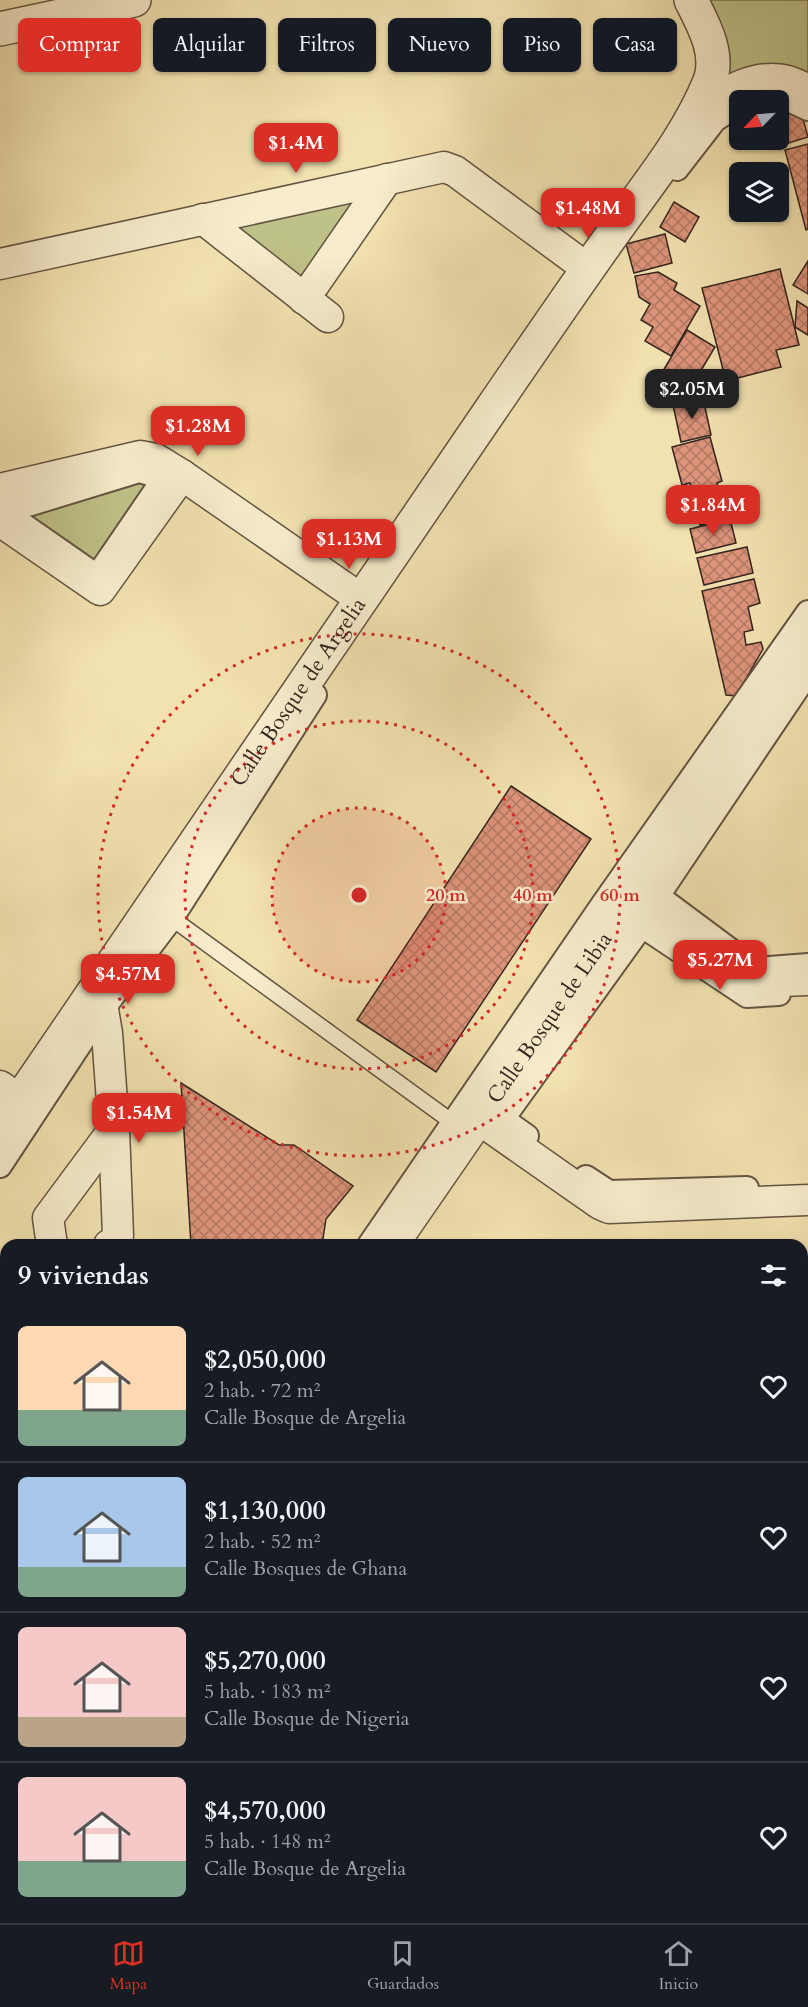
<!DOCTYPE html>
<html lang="es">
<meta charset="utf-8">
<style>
body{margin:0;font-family:Cardo,serif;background:#242831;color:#f1f3f6;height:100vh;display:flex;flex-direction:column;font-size:22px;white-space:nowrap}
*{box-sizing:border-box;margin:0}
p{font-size:20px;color:#9ea1a6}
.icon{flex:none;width:33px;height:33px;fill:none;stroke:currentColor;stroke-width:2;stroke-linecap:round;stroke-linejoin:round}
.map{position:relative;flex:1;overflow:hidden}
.drawer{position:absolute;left:0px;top:1239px;width:808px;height:684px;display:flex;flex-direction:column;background:#171b24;border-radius:18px 18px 0 0;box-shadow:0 2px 4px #0004}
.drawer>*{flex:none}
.banner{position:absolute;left:18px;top:18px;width:772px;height:54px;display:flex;gap:12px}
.needle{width:39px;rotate:245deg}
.fabs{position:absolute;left:729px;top:90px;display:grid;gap:12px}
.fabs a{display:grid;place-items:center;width:60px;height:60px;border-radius:9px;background:#171b24;box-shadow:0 2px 4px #0004;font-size:30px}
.price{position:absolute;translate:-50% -51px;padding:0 14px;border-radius:12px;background:#d93025;color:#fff;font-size:20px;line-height:39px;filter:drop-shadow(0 2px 3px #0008)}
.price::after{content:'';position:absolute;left:50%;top:36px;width:18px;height:14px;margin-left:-9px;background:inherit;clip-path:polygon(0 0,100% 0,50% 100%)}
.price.current{background:#222;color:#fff}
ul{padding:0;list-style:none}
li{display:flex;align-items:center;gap:18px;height:150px;padding:0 18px}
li+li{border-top:2px solid #363941}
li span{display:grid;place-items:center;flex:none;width:168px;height:120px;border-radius:9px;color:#555}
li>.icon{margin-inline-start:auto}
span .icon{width:72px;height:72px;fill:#fffc;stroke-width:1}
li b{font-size:26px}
h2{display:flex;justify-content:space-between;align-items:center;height:72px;padding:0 18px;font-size:26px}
.tag{padding:0 21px;border-radius:9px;background:#171b24;box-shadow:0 2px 4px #0004;font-size:21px;line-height:54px}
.tag.current{background:#d93025;color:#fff}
.tab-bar{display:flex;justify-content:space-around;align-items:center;height:84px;border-top:2px solid #363941;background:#171b24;font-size:16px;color:#9ea1a6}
.tab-bar a{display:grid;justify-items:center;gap:3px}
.tab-bar .current{color:#d93025}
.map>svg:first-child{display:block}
</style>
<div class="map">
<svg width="808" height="1923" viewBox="0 0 808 1923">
<defs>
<pattern id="building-cross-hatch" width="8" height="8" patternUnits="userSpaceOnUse" patternTransform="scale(1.5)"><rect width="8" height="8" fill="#dd957b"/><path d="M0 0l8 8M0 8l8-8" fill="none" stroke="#b47964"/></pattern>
</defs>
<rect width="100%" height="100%" fill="#f2e2b0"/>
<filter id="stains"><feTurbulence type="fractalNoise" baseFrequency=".00333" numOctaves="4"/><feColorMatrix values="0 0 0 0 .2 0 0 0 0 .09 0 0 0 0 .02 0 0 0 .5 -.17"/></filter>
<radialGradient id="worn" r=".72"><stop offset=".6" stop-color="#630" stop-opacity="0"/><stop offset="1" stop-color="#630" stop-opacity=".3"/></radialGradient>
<g fill="#bfc288" stroke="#7a7454" stroke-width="1.5">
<path d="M707 0H808V74L720 88Z"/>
<path d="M365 195 299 282 227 224Z"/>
<path d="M139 471 164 478 97 576 5 512Z"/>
<path d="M6 1755 4 1890 6 1923H0V1757Z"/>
</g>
<g fill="url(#building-cross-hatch)" stroke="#34251f" stroke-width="1.5">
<path d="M778 110 802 115 808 137 782 145 778 133Z"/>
<path d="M808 144V229L806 230 785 150Z"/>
<path d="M674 202 699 217 685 242 660 227Z"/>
<path d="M665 234 672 263 634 273 626 244Z"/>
<path d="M808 261V294L793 285Z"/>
<path d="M780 269 799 345 776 350 781 367 726 381 702 288Z"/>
<path d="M658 272 677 283 674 290 700 306 671 356 645 341 653 327 641 320 650 304 639 297 635 276Z"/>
<path d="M797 301 808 308V335L795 327Z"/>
<path d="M687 330 715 347 684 399 656 383Z"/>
<path d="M703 398 711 435 681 442 673 405Z"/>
<path d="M710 437 722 481 717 483 726 518 700 525 690 483 682 485 672 447Z"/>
<path d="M730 519 736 543 696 553 690 529Z"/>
<path d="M747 547 753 573 704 585 697 558Z"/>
<path d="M754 579 760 603 748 607 753 630 744 632 746 645 761 642 763 649 736 696 726 695 702 591Z"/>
<path d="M511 786 591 839 436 1072 357 1020Z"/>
<path d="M181 1083 279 1145H294L353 1186 326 1219 322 1245H191Z"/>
<rect x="0" y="1494" width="6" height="97"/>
</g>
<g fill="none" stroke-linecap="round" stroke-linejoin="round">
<g stroke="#645443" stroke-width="18">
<path id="service" d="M166 914 459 1127"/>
</g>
<g stroke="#645443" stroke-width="26">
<g id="pedestrian">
<path d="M749 100 778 95 808 109"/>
<path d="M677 169 715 120 740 104"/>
<path d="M139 471 164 478 97 576 5 512Z"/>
<path d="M808 673 658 896 756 969 808 965"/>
<path d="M527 1136 503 1119 642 926 747 996 779 994"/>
<path d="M0 1166 104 1008 172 918 315 695"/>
<path d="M586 1177 609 1192 747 1188"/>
<path d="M369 1245 602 905 808 612"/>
<path d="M6 1884V1898"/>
<path d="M596 1917 597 1923"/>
</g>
</g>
<g stroke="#645443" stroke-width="33">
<g id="minor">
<path d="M203 219 328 317"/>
<path d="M0 264 444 167 455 171 588 269"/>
<path d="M304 299 387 179"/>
<path d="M0 489 140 456 156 459 182 475 361 599"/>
<path d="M0 521 100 590 182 475"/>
<path d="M632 899 747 980 756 982 808 980"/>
<path d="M99 986 107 1033 114 1129 118 1236 115 1242 109 1245"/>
<path d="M0 1086 20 1100"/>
<path d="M480 1120 600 1204 609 1208 808 1200"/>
<path d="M52 1245 48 1218 114 1129"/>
<path id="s1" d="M393 1245 808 643"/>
<path d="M802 1426H808"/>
<path d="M802 1652H808"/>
<path d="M802 1884H808"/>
<path d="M14 1919 60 1917"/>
</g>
</g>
<g stroke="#645443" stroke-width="36">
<g id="tertiary">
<path d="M0 29 134 0"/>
<path d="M695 113C722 97 752 74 786 82 793 84 801 88 808 91"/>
<path id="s2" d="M0 1135 20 1100C178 871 332 640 490 411 531 351 572 291 614 232 648 184 688 136 710 81 720 53 703 24 691 0"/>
<path d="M0 1640 6 1643"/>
<path d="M0 1746 6 1745"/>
</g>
</g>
<use href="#service" stroke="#f7eccc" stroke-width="15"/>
<use href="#pedestrian" stroke="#f7eccc" stroke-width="22"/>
<use href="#minor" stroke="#f7eccc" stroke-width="30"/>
<use href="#tertiary" stroke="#f7eccc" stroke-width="33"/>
</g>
<circle cx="359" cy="895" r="87" fill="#d62828" fill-opacity=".12"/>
<g fill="none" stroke="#d62828" stroke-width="3" stroke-dasharray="3 6">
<circle cx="359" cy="895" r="87"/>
<circle cx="359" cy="895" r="174"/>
<circle cx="359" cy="895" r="261"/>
</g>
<g text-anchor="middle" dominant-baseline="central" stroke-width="5" stroke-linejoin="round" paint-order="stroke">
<g font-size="22" fill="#34251f" stroke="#f7eccc">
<text stroke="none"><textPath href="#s2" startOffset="534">Calle Bosque de Argelia</textPath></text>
<text stroke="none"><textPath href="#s1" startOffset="276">Calle Bosque de Libia</textPath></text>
</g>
</g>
<circle cx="359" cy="895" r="9" fill="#d62828" stroke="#f7eccc" stroke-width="3"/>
<g font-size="18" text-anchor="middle" font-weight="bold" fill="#d62828" stroke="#f7eccc" stroke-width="5" stroke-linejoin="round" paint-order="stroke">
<text x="446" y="901">20 m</text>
<text x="533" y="901">40 m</text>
<text x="620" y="901">60 m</text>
</g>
<rect width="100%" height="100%" filter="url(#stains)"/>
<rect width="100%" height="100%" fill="url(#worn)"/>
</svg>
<div class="fabs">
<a><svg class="needle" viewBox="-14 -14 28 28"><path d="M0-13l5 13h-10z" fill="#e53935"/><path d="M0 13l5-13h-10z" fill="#9ea1a6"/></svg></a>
<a><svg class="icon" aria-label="layers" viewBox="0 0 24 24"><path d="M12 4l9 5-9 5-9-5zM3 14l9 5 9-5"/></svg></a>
</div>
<b class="price" style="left:296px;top:174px">$1.4M</b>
<b class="price" style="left:588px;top:239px">$1.48M</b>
<b class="price current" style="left:692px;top:420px">$2.05M</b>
<b class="price" style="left:198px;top:457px">$1.28M</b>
<b class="price" style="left:713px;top:536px">$1.84M</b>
<b class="price" style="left:349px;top:570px">$1.13M</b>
<b class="price" style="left:720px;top:991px">$5.27M</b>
<b class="price" style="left:128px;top:1005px">$4.57M</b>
<b class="price" style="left:139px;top:1144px">$1.54M</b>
<div class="banner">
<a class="tag current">Comprar</a>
<a class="tag">Alquilar</a>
<a class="tag">Filtros</a>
<a class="tag">Nuevo</a>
<a class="tag">Piso</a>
<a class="tag">Casa</a>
</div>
<section class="drawer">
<h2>9 viviendas<svg class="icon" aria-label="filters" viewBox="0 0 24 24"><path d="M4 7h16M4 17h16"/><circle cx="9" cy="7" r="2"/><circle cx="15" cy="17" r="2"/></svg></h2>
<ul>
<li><span style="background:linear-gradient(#ffd9b3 70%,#7fa58c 0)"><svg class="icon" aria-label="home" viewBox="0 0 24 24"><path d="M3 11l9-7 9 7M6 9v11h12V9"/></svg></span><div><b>$2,050,000</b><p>2 hab. · 72 m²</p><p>Calle Bosque de Argelia</p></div><svg class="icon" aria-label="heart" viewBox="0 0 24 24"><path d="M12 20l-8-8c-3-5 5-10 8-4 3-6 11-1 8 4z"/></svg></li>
<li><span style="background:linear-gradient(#a9c7e8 75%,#7fa58c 0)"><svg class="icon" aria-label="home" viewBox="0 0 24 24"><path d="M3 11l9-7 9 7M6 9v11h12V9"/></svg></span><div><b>$1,130,000</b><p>2 hab. · 52 m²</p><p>Calle Bosques de Ghana</p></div><svg class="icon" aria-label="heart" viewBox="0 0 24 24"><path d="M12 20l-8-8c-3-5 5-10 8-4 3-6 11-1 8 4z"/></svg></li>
<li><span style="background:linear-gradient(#f6c9c9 75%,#b9a48a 0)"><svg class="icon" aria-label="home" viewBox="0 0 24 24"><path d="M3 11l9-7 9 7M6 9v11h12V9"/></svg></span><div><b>$5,270,000</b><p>5 hab. · 183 m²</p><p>Calle Bosque de Nigeria</p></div><svg class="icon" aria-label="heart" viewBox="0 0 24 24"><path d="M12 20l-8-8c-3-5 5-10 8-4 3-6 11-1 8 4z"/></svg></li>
<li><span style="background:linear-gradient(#f6c9c9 70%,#7fa58c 0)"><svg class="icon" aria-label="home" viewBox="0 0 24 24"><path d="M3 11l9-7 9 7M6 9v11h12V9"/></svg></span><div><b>$4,570,000</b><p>5 hab. · 148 m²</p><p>Calle Bosque de Argelia</p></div><svg class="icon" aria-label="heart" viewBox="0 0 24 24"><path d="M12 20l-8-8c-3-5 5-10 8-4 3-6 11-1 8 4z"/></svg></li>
</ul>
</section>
</div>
<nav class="tab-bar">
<a class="current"><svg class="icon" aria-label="map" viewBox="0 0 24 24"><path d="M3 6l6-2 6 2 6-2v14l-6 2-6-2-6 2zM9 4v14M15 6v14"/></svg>Mapa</a>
<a><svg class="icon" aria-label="saved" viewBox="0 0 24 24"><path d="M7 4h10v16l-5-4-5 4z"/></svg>Guardados</a>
<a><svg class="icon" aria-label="home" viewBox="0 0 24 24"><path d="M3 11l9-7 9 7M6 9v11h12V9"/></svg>Inicio</a>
</nav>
